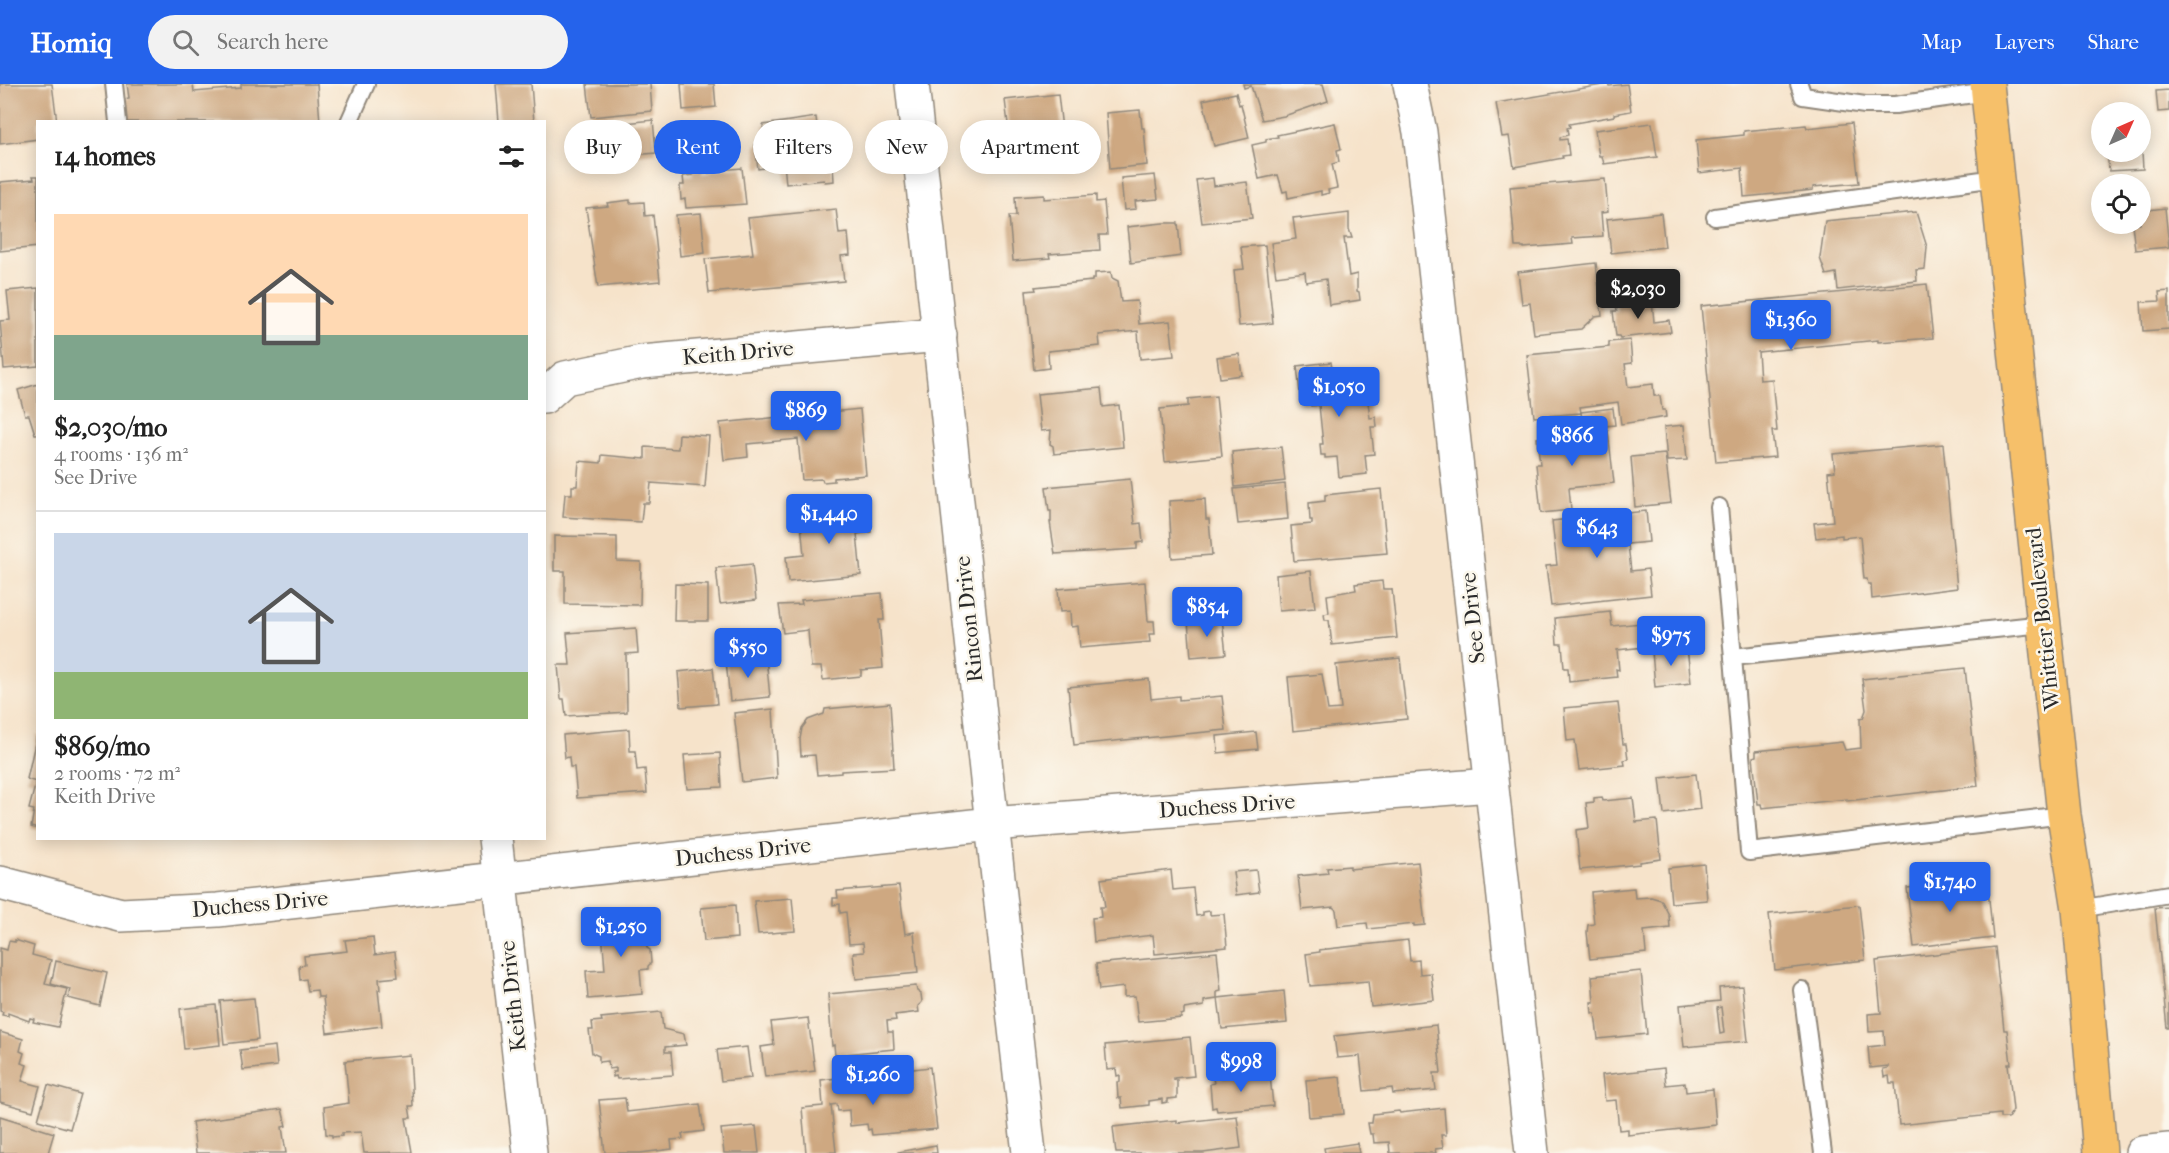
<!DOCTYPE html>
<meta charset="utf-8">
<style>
body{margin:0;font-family:"IM FELL French Canon",serif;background:#f2f2f2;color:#222;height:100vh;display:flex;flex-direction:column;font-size:22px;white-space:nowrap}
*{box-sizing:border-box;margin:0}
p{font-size:20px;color:#767676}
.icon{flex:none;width:33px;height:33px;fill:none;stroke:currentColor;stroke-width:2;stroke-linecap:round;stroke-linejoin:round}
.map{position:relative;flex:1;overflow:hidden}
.panel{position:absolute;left:36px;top:36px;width:510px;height:720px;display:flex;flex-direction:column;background:#fff;border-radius:0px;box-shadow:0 3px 15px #0003}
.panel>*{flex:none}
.hud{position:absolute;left:564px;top:36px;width:570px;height:54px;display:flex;gap:12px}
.needle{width:39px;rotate:45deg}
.controls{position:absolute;left:2091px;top:18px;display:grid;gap:12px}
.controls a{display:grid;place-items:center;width:60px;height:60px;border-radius:50%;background:#fff;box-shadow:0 3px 15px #0003;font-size:30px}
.price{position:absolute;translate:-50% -51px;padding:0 14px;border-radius:6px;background:#2563eb;color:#fff;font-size:20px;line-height:39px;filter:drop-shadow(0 2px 3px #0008)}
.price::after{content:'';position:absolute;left:50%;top:36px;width:18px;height:14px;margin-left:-9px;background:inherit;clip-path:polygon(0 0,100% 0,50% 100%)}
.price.on{background:#222;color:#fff}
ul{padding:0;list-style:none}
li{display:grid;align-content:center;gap:12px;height:318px;padding:0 18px}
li+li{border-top:2px solid #e0e0e0}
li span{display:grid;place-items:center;height:186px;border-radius:0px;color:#555}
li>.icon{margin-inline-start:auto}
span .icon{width:108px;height:108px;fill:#fffc;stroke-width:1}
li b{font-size:26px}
h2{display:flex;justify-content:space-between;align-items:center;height:72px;padding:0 18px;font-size:26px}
.chip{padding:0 21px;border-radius:27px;background:#fff;box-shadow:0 3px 15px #0003;font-size:21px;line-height:54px}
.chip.on{background:#2563eb;color:#fff}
header{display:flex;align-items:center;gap:36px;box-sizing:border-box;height:84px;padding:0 30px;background:#2563eb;color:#fff}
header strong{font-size:28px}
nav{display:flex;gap:33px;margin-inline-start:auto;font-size:21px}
.search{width:420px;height:54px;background:#f2f2f2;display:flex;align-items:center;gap:15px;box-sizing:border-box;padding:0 21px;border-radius:33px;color:#767676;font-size:22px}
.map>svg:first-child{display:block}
</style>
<header>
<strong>Homiq</strong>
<div class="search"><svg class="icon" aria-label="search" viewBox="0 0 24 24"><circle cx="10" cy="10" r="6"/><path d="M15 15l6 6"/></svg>Search here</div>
<nav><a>Map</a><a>Layers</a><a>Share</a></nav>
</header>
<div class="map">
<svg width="2169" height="1069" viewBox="0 0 2169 1069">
<rect width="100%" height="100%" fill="#fbf7ec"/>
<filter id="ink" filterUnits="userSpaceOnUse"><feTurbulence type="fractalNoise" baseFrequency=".0167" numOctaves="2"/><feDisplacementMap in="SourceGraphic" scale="12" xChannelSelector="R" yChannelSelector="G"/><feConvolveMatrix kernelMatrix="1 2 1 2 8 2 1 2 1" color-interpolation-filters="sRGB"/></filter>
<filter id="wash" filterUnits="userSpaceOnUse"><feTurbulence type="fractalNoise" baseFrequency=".008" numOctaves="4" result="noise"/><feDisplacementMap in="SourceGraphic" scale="24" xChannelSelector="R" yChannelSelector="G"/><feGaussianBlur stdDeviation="1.35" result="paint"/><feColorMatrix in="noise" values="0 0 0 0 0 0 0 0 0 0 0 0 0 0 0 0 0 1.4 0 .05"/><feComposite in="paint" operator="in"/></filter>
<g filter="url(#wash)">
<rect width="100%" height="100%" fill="#f6e3ca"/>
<g id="blocks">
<g fill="#cea881" fill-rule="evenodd">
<path d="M0 0H52L57 38H38V55L0 60Z"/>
<path d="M127 0H193L194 8 241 4V0H317L320 38H126L124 15 129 14Z"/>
<path d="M496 0H531L534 38H499Z"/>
<path d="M587 0H650L652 27 591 33Z"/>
<path d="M681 0H714L716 23 683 26Z"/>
<path d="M1243 0H1323L1328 17 1284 32 1262 36 1251 2 1244 4Z"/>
<path d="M1608 0 1609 2 1627 0 1631 27 1614 30V32L1569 40 1570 43 1567 44 1568 51 1560 53V56L1567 55 1569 71 1562 72 1563 74 1514 83 1509 52 1502 53 1496 19Z"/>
<path d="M2169 6V27L2158 28 2156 7Z"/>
<path d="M1236 9 1239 21 1241 20 1249 54 1214 62 1203 16Z"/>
<path d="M1058 10 1062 45 1070 44 1073 72 1047 74 1048 78 1039 79V76L1024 78 1022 58H1013L1012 48H1009L1005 16Z"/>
<path d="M1140 26 1142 44H1144L1147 81 1110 85 1106 29Z"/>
<path d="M816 33 817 42 830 41 834 97 825 98 824 96 786 100 784 79 764 81V84L758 85 755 61 765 60 763 41Z"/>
<path d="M653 36 656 69 601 74 597 42Z"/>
<path d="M1335 39 1341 65 1337 66 1339 78 1332 80 1337 104 1328 106 1329 109 1321 111V107L1288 114 1287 107 1283 108 1278 91 1259 95 1252 61 1266 58V55L1278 53 1277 51Z"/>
<path d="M1652 39 1657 73 1604 80 1602 72H1599L1595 46Z"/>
<path d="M1852 39 1859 99 1813 103V106L1744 113 1742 84 1699 89 1696 56 1744 51V47L1806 41 1807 44Z"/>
<path d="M2107 68H2142L2143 85 2109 87Z"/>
<path d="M702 84V90L710 89V87L742 84 746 120 686 124 685 115 681 116 680 101H684L683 92 693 91 692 85Z"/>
<path d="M1155 91 1158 115 1135 117 1136 125 1124 126 1121 94Z"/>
<path d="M33 92H38V163L0 167V98L34 95Z"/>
<path d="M1213 94 1214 102 1247 98 1252 134 1202 139 1196 96Z"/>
<path d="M1605 95 1608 128 1601 129 1603 152 1572 154 1573 160 1524 164V163H1515L1510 103Z"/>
<path d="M1044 111V115L1096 111V118L1104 117 1107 151H1099L1100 166 1049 170 1050 174 1013 177 1009 132H1016L1015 113Z"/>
<path d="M630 116V119L644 118 645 132 653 131 660 197 598 203 586 124 608 122 607 119Z"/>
<path d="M2165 124 2169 163 2135 166 2132 140H2140V127Z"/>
<path d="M836 125 839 150 848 149 850 171 841 172 844 197 709 209 705 175 753 170 748 134Z"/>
<path d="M1916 128 1927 163 1925 185 1916 186 1917 197 1838 206 1836 189 1826 191 1820 174 1825 137Z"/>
<path d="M701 129 705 169 680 172 676 131Z"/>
<path d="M1349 129V145L1352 154H1344L1349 192 1357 190V207L1359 208 1360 216 1329 221 1326 195 1306 198 1305 188 1276 192 1271 159 1296 155 1293 134 1301 133V135Z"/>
<path d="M1661 129 1665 163 1611 169 1607 135Z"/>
<path d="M1163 139H1178L1181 172 1131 179 1127 143Z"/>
<path d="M1265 161 1273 239 1239 242 1234 186 1244 185 1241 163Z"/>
<path d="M1596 179 1602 231 1595 232 1581 245 1534 250 1530 219 1522 220 1518 188Z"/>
<path d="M1111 188 1112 194 1118 197 1121 218 1137 217 1139 240 1170 237 1174 272 1140 275 1138 247 1099 251 1100 262 1048 267 1049 284 1034 286 1026 207 1036 206 1035 203 1092 197V195H1095V189Z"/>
<path d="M1927 200 1933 254 1878 258V256L1758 268 1760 296 1772 295 1777 347H1772L1775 373 1716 378 1701 222Z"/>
<path d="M38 204V282L4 285 0 237 10 236 7 207Z"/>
<path d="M2169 207V245L2143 247 2141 218 2160 217 2159 208Z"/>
<path d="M1652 217 1654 238 1669 236 1671 248 1620 254 1619 252H1616L1613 227H1617L1616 220Z"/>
<path d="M1630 256 1632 279 1625 280 1628 303 1653 300 1654 312H1660L1662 326H1665L1666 333 1621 340 1618 318 1580 323 1581 329 1534 333 1527 271 1609 263V258Z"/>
<path d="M1239 270 1242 291 1220 294 1217 273Z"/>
<path d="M1331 278 1333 291H1336V297L1347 296 1349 312 1367 310 1370 334 1376 333 1377 343H1371L1374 370 1365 371 1367 390 1339 393 1337 373 1325 374V371H1321L1320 360H1323L1319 321 1311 322V318L1301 319 1297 282Z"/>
<path d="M38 300V350H35L29 331H25L18 306Z"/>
<path d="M1101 304 1103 323 1119 321 1123 363 1054 370 1053 362 1050 360 1051 346 1041 347 1037 310Z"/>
<path d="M1216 312 1222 372 1165 378 1160 325 1188 322V315Z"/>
<path d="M1613 324 1615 341 1583 344 1581 328Z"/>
<path d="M860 325 866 391 834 394V397L823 398 822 395 802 396 798 355 747 360 748 373 724 376 720 339Z"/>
<path d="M1684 341 1687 376 1667 377 1664 343Z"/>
<path d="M1608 347 1614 399 1569 404 1571 426 1541 429 1536 380H1540L1537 354Z"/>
<path d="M679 350 709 352 705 403 651 399 649 419H643L641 438 563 433 565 410H572V402H577L579 377 601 379 602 371 645 375V363L678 365Z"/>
<path d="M1943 360 1957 504 1872 515 1871 500H1868L1867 495H1864L1860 452 1842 454V451L1816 454 1814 439 1833 437 1828 388 1835 387 1833 370Z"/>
<path d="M1281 363 1285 397 1235 403 1232 368Z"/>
<path d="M1665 370 1671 419 1635 423 1631 373Z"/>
<path d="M1130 395 1135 440 1141 439 1143 458 1137 459V465L1055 470 1050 438H1051V427H1049L1046 403Z"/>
<path d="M1285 400 1288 435 1238 440 1234 405Z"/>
<path d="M1381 405 1387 469 1294 477 1291 442 1312 440V436H1310L1309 419 1325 417V411Z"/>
<path d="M1205 415 1206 435H1209L1212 471 1172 474 1169 417Z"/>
<path d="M868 423 871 448 857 450 861 491 788 498 786 473 804 471 800 429Z"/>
<path d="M1646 427 1649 458 1628 460 1631 487 1648 485 1651 511 1551 522 1546 482 1557 481 1552 437Z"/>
<path d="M554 452 617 453V477L641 478 640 521 565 520V487H554Z"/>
<path d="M752 480 756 516 720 520 716 484Z"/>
<path d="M1311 487 1315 524 1279 527 1276 491Z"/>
<path d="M1382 497 1383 505H1392L1397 554 1332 561 1329 536H1325L1324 530 1329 529 1327 511 1356 506 1355 500Z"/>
<path d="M1145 498 1148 537H1154L1155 550H1149L1150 558 1080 564 1078 542 1071 543 1070 527 1060 528 1058 505Z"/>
<path d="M675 500 708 501V537H674Z"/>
<path d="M882 509 884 536H879L883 584 861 586V592L823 596 821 583H811L808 546 783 549 779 521 802 520 801 516Z"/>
<path d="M1610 528 1612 542 1651 538 1654 562 1617 566 1619 586 1616 585 1617 593 1569 598 1568 584H1564L1562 560H1557L1555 534Z"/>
<path d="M1222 534 1226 570 1191 573 1188 537Z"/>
<path d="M636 544 638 569 626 570 627 628 566 632 564 615H561L558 581H570L567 549Z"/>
<path d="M1670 563V566L1687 564 1691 599 1655 603 1652 567Z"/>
<path d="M766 573 770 613 730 617 726 577Z"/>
<path d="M1400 574 1407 635 1293 647 1288 593 1322 590 1328 626 1341 625 1336 581Z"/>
<path d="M713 584 717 620 681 623 678 588Z"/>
<path d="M1965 584 1978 702 1847 717V715L1762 724 1761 720H1758L1753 673 1756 672V667L1842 658 1845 666 1861 664 1860 635 1863 634 1866 626 1862 595Z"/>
<path d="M1149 595 1151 615 1179 612V616L1222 612 1226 646 1074 661 1068 603Z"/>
<path d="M890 619 894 684 841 687V689L817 691 815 671 801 672 800 655 802 644 808 636 824 630 825 625Z"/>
<path d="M1618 619 1623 660H1626L1628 675 1624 676 1625 681 1579 686 1575 656 1567 657 1564 624Z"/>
<path d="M773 625 777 694 742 698 734 629Z"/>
<path d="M629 645 630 667H635L637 686 645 685 647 709 577 714 574 683H570L569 673 565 674 563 651Z"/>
<path d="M1256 648 1258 665 1218 669 1217 652Z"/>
<path d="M37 650 38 651V745L31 743 34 726 29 725 36 698 27 695Z"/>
<path d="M720 669 722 703 687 705 684 671Z"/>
<path d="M1696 690 1700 725 1664 730 1660 694Z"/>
<path d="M1602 713 1603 717 1633 714 1636 738 1657 736 1661 775 1640 778V780L1580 786 1576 746 1589 744 1586 719 1594 718V714Z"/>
<path d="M1418 778 1425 841 1414 842V840L1368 845 1367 839 1338 842 1336 826 1333 823 1302 826 1298 792 1328 789 1327 784 1350 782V785Z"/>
<path d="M1704 780 1707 816 1671 819 1668 784Z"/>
<path d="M1171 786 1173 806 1193 804 1196 832 1203 831V828L1210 827V831L1224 830 1227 863 1155 870 1153 851 1094 858 1092 834 1101 833 1100 823H1105L1101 795Z"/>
<path d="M1256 786 1259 808 1236 811 1233 788Z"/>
<path d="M1987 796 1993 854 1914 863 1907 804Z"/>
<path d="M899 802 905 850 914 848 918 889 856 895 853 869 864 868 863 859 849 860 846 828 840 829V820L833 821V814H838L837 807Z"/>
<path d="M1634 804 1635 814 1651 813 1661 816 1669 831 1670 844 1644 847 1646 869 1590 875 1587 848 1588 841 1594 840 1591 808Z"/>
<path d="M792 814 795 847 758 850 754 817Z"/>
<path d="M735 821 737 854 704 857 701 824Z"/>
<path d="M1859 821 1865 876 1775 886 1769 830Z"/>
<path d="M2169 823V944H2167L2155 824Z"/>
<path d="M644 830 647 864 650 866 651 879 648 882V885L640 886 642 910 588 915 586 887 605 886 601 834Z"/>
<path d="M373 853 375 871 395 868 398 893 379 895 380 906H378L382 942 327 949 323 913H318L317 906 308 907 306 895 300 896 299 882 305 881 304 872 347 867 345 856Z"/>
<path d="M15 856 34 862 32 871 51 876 45 900 67 905 58 943 33 938 34 935 30 934 29 937 8 929V932L2 931 3 928 0 927V864L7 866 9 857 15 858Z"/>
<path d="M1408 856 1410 877 1419 876 1420 890 1431 889 1434 916 1371 923 1368 897 1310 902 1306 870 1320 868 1319 866Z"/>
<path d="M1995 863 2004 946H2007L2011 980H2008L2013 1026 2008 1034H2000V1030L1899 1041 1895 999H1890L1889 992 1884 993 1883 985 1888 984V982L1870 984 1868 963 1885 961 1884 947 1869 948 1868 930 1881 929 1876 877Z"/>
<path d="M1217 868 1221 907 1217 908V915L1204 917V922L1184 925V930L1181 931V934L1138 938 1135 912 1124 913V903L1099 906 1096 880Z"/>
<path d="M56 877 107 889 100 922 68 914 70 905 51 900Z"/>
<path d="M1641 887 1647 950 1598 955 1595 929H1592L1591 918H1594L1592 892Z"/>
<path d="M916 902 917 907 921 910 922 918 918 922 919 928 895 931 896 936 887 937 888 948H893L894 965 835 971 834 961 832 962 828 910Z"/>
<path d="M1742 902 1748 957 1684 963 1680 921 1720 917 1719 904ZM1721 923 1724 949 1720 950 1717 924Z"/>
<path d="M1284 907 1287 939 1222 945 1218 914Z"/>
<path d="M254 914 258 956 224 960 220 917Z"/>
<path d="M216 921 220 961 184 965 180 925Z"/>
<path d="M661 928 663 945 684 950 686 961 665 963V968H671L673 991 617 995 616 992 613 993V988H616V984L609 985 608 977 599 978V972L592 969 589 946H593L592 938 602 937 601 934Z"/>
<path d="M808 934 815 987 765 993 761 963 774 961 771 938Z"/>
<path d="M1436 941 1441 989H1434L1436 1006 1393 1010 1392 1004 1364 1007 1360 972 1337 974 1334 952Z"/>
<path d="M0 948 23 955 20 967 24 969 21 979 27 981 22 997 40 1002 33 1027 0 1018Z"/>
<path d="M1190 953 1194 992 1174 994V996H1177V1014L1168 1015V1018L1162 1019V1015L1149 1017V1021L1122 1024 1121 1014H1118L1117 998H1120V991L1117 992 1116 985 1107 986 1105 961Z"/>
<path d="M275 962 277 982 243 986 240 966Z"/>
<path d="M747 963 751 994 721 997 717 966Z"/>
<path d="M410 971 413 1022H409L411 1034H406L412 1068 364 1069 361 1048 342 1049V1052L332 1053V1051L326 1050 324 1023 349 1019 345 977Z"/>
<path d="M930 983 937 1045 872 1051 871 1045 868 1046 867 1040 850 1042 849 1026 838 1027 837 1020 831 1021 836 1068 806 1069 802 1024 823 1022 821 996Z"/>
<path d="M1664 984 1666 1001 1685 999 1686 1008 1713 1005 1716 1041 1628 1051V1045L1619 1046 1616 1016 1605 1017 1602 991Z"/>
<path d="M1252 991V993L1270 991 1273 1022 1217 1027 1216 1023 1212 1024 1210 1000 1214 999 1213 995Z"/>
<path d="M1340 993 1344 1030 1309 1033 1306 996Z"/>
<path d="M48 1001 80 1010 70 1045 38 1036Z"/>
<path d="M625 1014 627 1028 700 1020 704 1047 682 1050 683 1055 671 1056 672 1065 640 1069H605L599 1016Z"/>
<path d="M1444 1024 1446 1051H1441L1443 1064 1435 1065 1436 1069H1390L1389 1058 1374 1059 1373 1050H1370L1368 1039H1372L1373 1030 1399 1027 1400 1029Z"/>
<path d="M282 1025 286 1042 282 1043 286 1069H196L192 1038Z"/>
<path d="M0 1032 54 1049 48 1069H0Z"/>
<path d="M1237 1032 1241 1064 1203 1069H1116L1113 1043 1177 1036V1039Z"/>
<path d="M756 1042 759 1069H724L721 1045Z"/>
<path d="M1357 1059 1359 1069H1325L1324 1064Z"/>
<path d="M936 1061 937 1069H898V1068Z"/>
</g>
</g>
</g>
<g filter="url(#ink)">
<use href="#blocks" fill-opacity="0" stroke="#90877a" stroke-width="1.5"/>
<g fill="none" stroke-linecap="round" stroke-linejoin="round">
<g stroke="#90877a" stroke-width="20">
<g id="service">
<path d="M114 0 118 38"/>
<path d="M1799 0 1803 12 1865 21H1895L1988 8"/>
<path d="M349 38 366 0"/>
<path d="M1715 133 1996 94"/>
<path d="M1719 423 1733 573"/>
<path d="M2044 540 1733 573 1749 768 2064 731"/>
<path d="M2079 825 2169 810"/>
<path d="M1802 906 1823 1069"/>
</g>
</g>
<g stroke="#90877a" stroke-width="36">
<g id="minor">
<path d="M912 0C952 356 987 713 1029 1069"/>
<path d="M1410 0 1420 48 1532 1069"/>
<path d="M544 313 565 294 642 278 940 251"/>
<path d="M495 754 530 1069"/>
<path d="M0 799 121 831 218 826 991 740 1491 701"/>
<path d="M2142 1069 2169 1066"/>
</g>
</g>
<g stroke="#90877a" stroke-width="36">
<path id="primary" d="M1987 0 2064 731 2079 825 2100 1069"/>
</g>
<use href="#service" stroke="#fff" stroke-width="16"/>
<use href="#minor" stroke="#fff" stroke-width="33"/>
<use href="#primary" stroke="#f6c06b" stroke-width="33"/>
</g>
</g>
<g text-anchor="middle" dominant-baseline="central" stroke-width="5" stroke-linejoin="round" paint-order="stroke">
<g font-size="22" fill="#2b2b2b" stroke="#fbf7ec">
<text transform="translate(738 269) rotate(-5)">Keith Drive</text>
<text transform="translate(1473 534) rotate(-96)">See Drive</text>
<text transform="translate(969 535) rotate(-96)">Rincon Drive</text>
<text transform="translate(2043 535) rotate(-96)">Whittier Boulevard</text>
<text transform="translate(1227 722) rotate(-4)">Duchess Drive</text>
<text transform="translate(743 768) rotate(-6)">Duchess Drive</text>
<text transform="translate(260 820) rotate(-5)">Duchess Drive</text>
<text transform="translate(513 912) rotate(-96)">Keith Drive</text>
</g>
</g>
</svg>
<div class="controls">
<a><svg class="needle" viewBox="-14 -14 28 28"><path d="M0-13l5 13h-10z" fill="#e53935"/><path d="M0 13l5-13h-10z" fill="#767676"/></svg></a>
<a><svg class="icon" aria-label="locate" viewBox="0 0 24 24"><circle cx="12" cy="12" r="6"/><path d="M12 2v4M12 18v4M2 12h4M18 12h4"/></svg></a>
</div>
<b class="price on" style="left:1638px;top:236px">$2,030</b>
<b class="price" style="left:1791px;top:267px">$1,360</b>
<b class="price" style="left:1339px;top:334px">$1,050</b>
<b class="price" style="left:806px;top:358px">$869</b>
<b class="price" style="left:1572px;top:383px">$866</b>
<b class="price" style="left:829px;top:461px">$1,440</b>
<b class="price" style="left:1597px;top:475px">$643</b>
<b class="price" style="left:1207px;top:554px">$854</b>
<b class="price" style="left:1671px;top:583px">$975</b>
<b class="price" style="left:748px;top:595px">$550</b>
<b class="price" style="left:1950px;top:829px">$1,740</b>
<b class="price" style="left:621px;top:874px">$1,250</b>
<b class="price" style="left:1241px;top:1009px">$998</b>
<b class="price" style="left:873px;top:1022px">$1,260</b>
<div class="hud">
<a class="chip">Buy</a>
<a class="chip on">Rent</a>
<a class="chip">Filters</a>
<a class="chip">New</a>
<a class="chip">Apartment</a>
</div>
<section class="panel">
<h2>14 homes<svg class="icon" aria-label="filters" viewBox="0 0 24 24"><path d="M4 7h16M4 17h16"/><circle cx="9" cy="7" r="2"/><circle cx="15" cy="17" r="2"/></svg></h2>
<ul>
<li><span style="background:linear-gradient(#ffd9b3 65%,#7fa58c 0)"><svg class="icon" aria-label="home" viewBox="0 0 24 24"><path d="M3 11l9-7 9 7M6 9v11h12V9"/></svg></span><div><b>$2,030/mo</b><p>4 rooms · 136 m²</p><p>See Drive</p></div></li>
<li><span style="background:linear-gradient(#c9d6e8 75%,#8fb573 0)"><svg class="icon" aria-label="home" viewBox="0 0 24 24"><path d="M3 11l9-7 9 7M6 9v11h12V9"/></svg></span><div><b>$869/mo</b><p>2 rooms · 72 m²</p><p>Keith Drive</p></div></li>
</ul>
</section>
</div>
